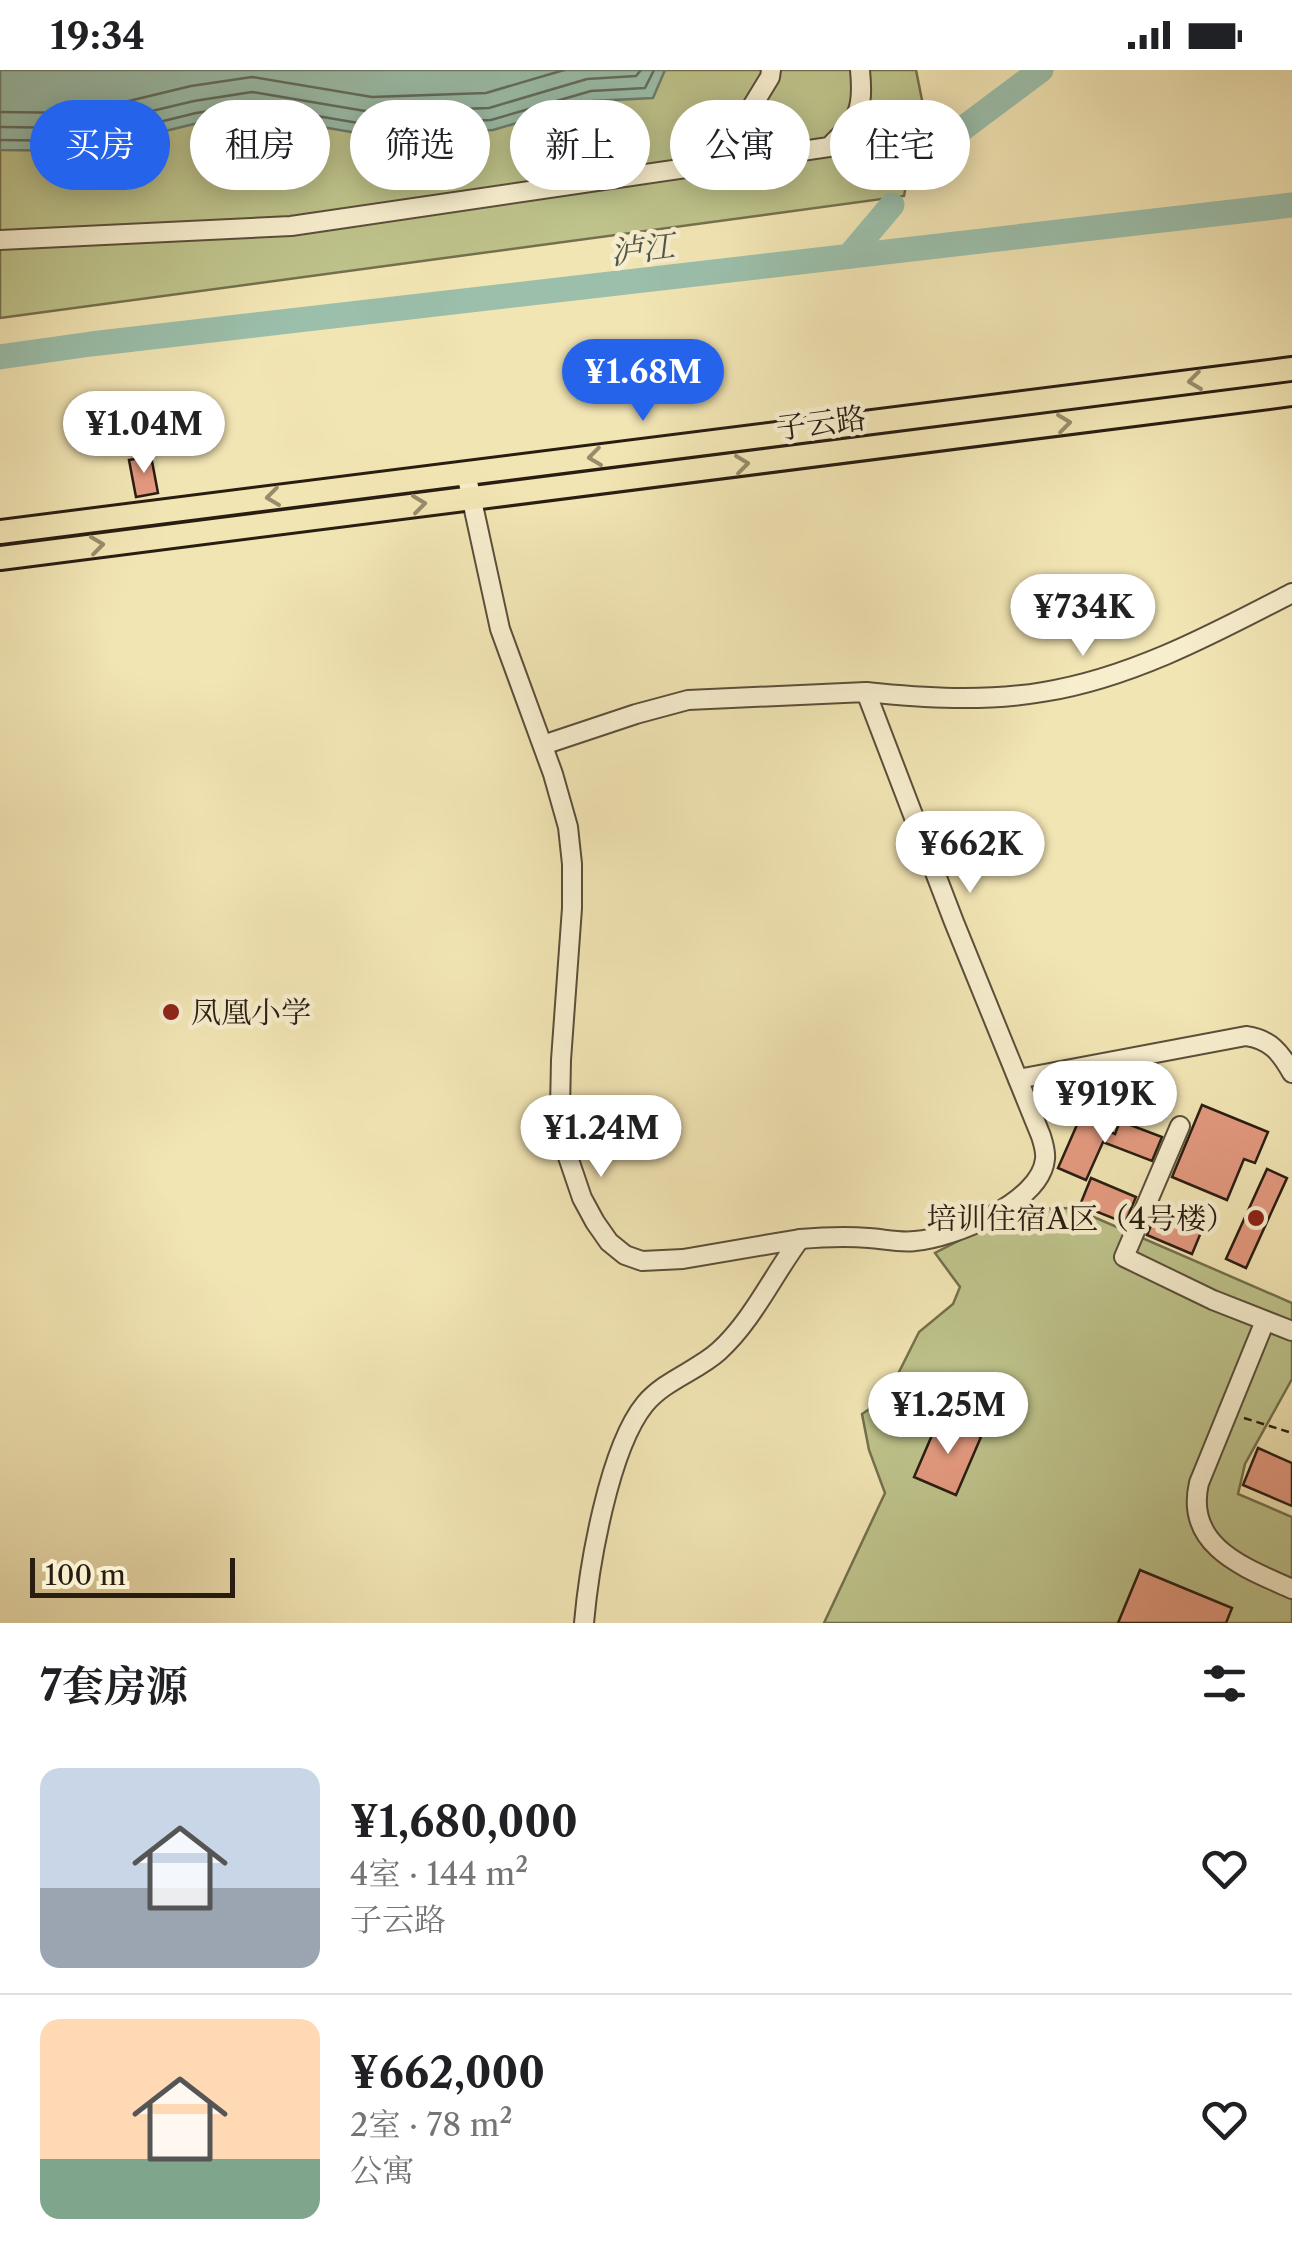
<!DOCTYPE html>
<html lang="zh">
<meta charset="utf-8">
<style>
body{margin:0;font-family:"Libre Caslon Text","Noto Serif SC",serif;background:#f6f6f6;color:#202124;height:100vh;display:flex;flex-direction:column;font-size:38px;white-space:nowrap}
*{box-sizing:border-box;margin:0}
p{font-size:32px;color:#757577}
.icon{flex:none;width:55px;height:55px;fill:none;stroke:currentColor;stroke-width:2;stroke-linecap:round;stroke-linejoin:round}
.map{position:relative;height:1553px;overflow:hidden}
.drawer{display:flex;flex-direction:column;background:#fff;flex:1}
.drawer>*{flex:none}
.banner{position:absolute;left:30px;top:30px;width:1232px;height:90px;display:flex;gap:20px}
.scale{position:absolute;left:30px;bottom:25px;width:205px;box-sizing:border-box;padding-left:10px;border:5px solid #291d12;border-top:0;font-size:28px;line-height:35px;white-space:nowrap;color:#291d12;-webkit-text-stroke:8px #f7eece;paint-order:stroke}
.price{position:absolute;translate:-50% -85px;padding:0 22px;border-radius:35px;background:#fff;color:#222;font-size:32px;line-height:65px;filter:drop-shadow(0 2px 5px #0008)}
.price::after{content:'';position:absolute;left:50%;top:60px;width:30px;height:22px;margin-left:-15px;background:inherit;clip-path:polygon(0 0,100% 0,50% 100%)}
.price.selected{background:#2563eb;color:#fff}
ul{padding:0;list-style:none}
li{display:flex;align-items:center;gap:30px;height:250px;padding:0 40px}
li+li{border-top:2px solid #e0e0e0}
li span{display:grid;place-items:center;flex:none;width:280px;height:200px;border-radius:20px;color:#555}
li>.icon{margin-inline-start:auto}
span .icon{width:120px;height:120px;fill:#fffc;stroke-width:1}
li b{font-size:42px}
h2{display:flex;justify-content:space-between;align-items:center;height:120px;padding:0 40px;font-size:42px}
.pill{padding:0 35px;border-radius:45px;background:#fff;box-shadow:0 5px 25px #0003;font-size:35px;line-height:90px}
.pill.selected{background:#2563eb;color:#fff}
.status{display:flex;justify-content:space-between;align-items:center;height:70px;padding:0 50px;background:#fff;direction:ltr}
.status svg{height:28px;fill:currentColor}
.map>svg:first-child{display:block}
</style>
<div class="status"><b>19:34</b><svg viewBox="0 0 49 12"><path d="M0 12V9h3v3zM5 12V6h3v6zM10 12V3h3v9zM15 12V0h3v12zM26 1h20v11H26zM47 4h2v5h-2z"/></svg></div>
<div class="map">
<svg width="1292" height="1553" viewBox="0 0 1292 1553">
<rect width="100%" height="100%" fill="#f2e5b4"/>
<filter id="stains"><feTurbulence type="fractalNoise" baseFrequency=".002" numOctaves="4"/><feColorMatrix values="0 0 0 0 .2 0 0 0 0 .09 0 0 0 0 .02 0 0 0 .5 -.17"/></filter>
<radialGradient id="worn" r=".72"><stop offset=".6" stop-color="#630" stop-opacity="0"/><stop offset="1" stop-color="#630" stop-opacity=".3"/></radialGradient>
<g fill="#bec38b" stroke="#74704e" stroke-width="2.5">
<path d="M0 0H916L922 30 904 126 0 248Z"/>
<path d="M1073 1138 1292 1233V1309L1245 1394 1238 1424 1292 1447V1553H824L885 1423 869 1380 862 1344 886 1328 919 1262 953 1234 960 1217 935 1183 1020 1139Z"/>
</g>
<path fill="#9bbfab" stroke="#6d7e6e" stroke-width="2.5" d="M0 0H665L653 28 593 31 493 60 369 65 251 45 198 53 83 81 0 80Z"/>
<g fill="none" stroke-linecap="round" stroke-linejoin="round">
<g stroke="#626e5e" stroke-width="2.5">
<path d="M0 42 79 43 191 16 252 7 372 27 486 23 564 0"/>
<path d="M0 57 80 58 194 31 252 22 371 42 489 38 587 9 636 6 641 0"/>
<path d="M0 70 82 71 196 43 252 35 370 55 491 50 591 21 645 18 654 0"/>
</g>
<g stroke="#9bbfab" stroke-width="25">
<path d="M946 71 1041 0"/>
<path d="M849 186 892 135"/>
<path d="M0 287 91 274 1292 135"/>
</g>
</g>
<g fill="#e49a80" stroke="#291d12" stroke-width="2.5">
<path d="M151 386 158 423 136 427 129 390Z"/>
<path d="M1202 1035 1268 1062 1255 1093 1244 1089 1227 1130 1172 1107Z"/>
<path d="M1080 1048 1115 1064 1120 1051 1162 1067 1152 1091 1103 1072 1086 1110 1058 1098Z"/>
<path d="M1267 1099 1287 1108 1246 1198 1226 1189Z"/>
<path d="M1091 1108 1136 1127 1125 1153 1080 1135Z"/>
<path d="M1159 1137 1204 1155 1192 1184 1147 1165Z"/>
<path d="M939 1349 981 1367 956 1425 914 1407Z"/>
<path d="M1258 1378 1292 1393V1436L1243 1415Z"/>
<path d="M1140 1500 1232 1538 1226 1553H1118Z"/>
</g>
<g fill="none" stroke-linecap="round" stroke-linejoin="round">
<g stroke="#5b4f3a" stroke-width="22">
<g id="minor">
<path d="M689 95 734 66 770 7 771 0"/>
<path d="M0 170 291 156 829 77C858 48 864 42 860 0"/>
<path d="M466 403 500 559 553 704 568 757 572 794V838L561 990 560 1039 566 1081 582 1128 595 1152 609 1172 625 1185 642 1191 683 1189 800 1169C773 1205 753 1250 719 1281 697 1301 665 1310 645 1334 609 1378 589 1496 584 1553"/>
<path d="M866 622C924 628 984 632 1043 622 1131 608 1213 564 1292 523"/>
<path d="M543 675 636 644 688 630 866 622 954 852 1041 1066C1043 1073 1046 1081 1045 1089 1041 1132 953 1168 915 1171 900 1173 884 1169 869 1168 846 1166 823 1167 800 1169"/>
<path d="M1018 1009 1246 966C1270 969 1281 983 1292 1003"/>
<path d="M1180 1056 1124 1187 1213 1230 1292 1261"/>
<path d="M1265 1251 1199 1413C1184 1477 1246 1498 1292 1519"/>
</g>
</g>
<g stroke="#291d12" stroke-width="28">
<g id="major">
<path d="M0 462 1292 299"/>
<path d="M0 488 1292 324"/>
</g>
</g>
<path stroke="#291d12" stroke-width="2.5" stroke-dasharray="8 5" stroke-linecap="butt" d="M1244 1348 1292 1363"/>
<use href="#minor" stroke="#f7eece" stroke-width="18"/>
<use href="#major" stroke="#f2e5b4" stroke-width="22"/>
</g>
<defs><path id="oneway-chevron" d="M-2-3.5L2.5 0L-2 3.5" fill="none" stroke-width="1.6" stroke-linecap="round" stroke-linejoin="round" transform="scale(2.5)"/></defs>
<g stroke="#988b6b">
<use href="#oneway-chevron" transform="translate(1195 311) rotate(173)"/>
<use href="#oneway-chevron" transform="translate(1064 353) rotate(-7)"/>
<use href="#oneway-chevron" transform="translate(595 387) rotate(173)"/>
<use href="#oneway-chevron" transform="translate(742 394) rotate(-7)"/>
<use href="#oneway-chevron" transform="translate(273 427) rotate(173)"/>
<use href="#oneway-chevron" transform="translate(419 434) rotate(-7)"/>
<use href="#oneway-chevron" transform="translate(97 475) rotate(-7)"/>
</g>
<g fill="#8f2418" stroke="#f7eece" stroke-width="4">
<circle cx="171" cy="942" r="10"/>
<circle cx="1256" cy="1148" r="10"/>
</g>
<g text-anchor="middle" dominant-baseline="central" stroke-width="9" stroke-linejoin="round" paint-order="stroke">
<g font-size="30" fill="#291d12" stroke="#f7eece">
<text transform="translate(821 353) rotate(-7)">子云路</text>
</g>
<g font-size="30" fill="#291d12" stroke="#f7eece" text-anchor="start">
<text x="191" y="942">凤凰小学</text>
<text x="1236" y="1148" text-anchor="end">培训住宿A区（4号楼）</text>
</g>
<g font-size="32" font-style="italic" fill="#515648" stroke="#f7eece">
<text transform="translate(642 179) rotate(-7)">泸江</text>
</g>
</g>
<rect width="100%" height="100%" filter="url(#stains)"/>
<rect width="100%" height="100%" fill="url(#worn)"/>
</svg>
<div class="scale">100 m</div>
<b class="price selected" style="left:643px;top:354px">¥1.68M</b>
<b class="price" style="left:144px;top:406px">¥1.04M</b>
<b class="price" style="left:1083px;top:589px">¥734K</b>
<b class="price" style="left:970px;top:826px">¥662K</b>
<b class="price" style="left:1105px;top:1076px">¥919K</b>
<b class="price" style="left:601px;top:1110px">¥1.24M</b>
<b class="price" style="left:948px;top:1387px">¥1.25M</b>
<div class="banner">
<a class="pill selected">买房</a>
<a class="pill">租房</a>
<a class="pill">筛选</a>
<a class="pill">新上</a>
<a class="pill">公寓</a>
<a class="pill">住宅</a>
</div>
</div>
<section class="drawer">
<h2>7套房源<svg class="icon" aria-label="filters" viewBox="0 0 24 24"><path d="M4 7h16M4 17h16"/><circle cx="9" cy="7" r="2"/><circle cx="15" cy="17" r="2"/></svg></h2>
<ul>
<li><span style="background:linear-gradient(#c9d6e8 60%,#9aa5b1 0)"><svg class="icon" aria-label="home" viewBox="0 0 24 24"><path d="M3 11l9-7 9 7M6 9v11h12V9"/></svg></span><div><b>¥1,680,000</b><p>4室 · 144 m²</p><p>子云路</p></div><svg class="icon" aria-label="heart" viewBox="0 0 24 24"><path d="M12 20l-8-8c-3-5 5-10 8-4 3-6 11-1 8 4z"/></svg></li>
<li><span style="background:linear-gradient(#ffd9b3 70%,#7fa58c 0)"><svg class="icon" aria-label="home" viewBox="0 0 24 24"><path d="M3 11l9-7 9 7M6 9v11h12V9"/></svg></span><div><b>¥662,000</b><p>2室 · 78 m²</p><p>公寓</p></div><svg class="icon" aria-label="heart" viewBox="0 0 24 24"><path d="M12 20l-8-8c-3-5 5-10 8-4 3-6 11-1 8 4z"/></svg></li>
</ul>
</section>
